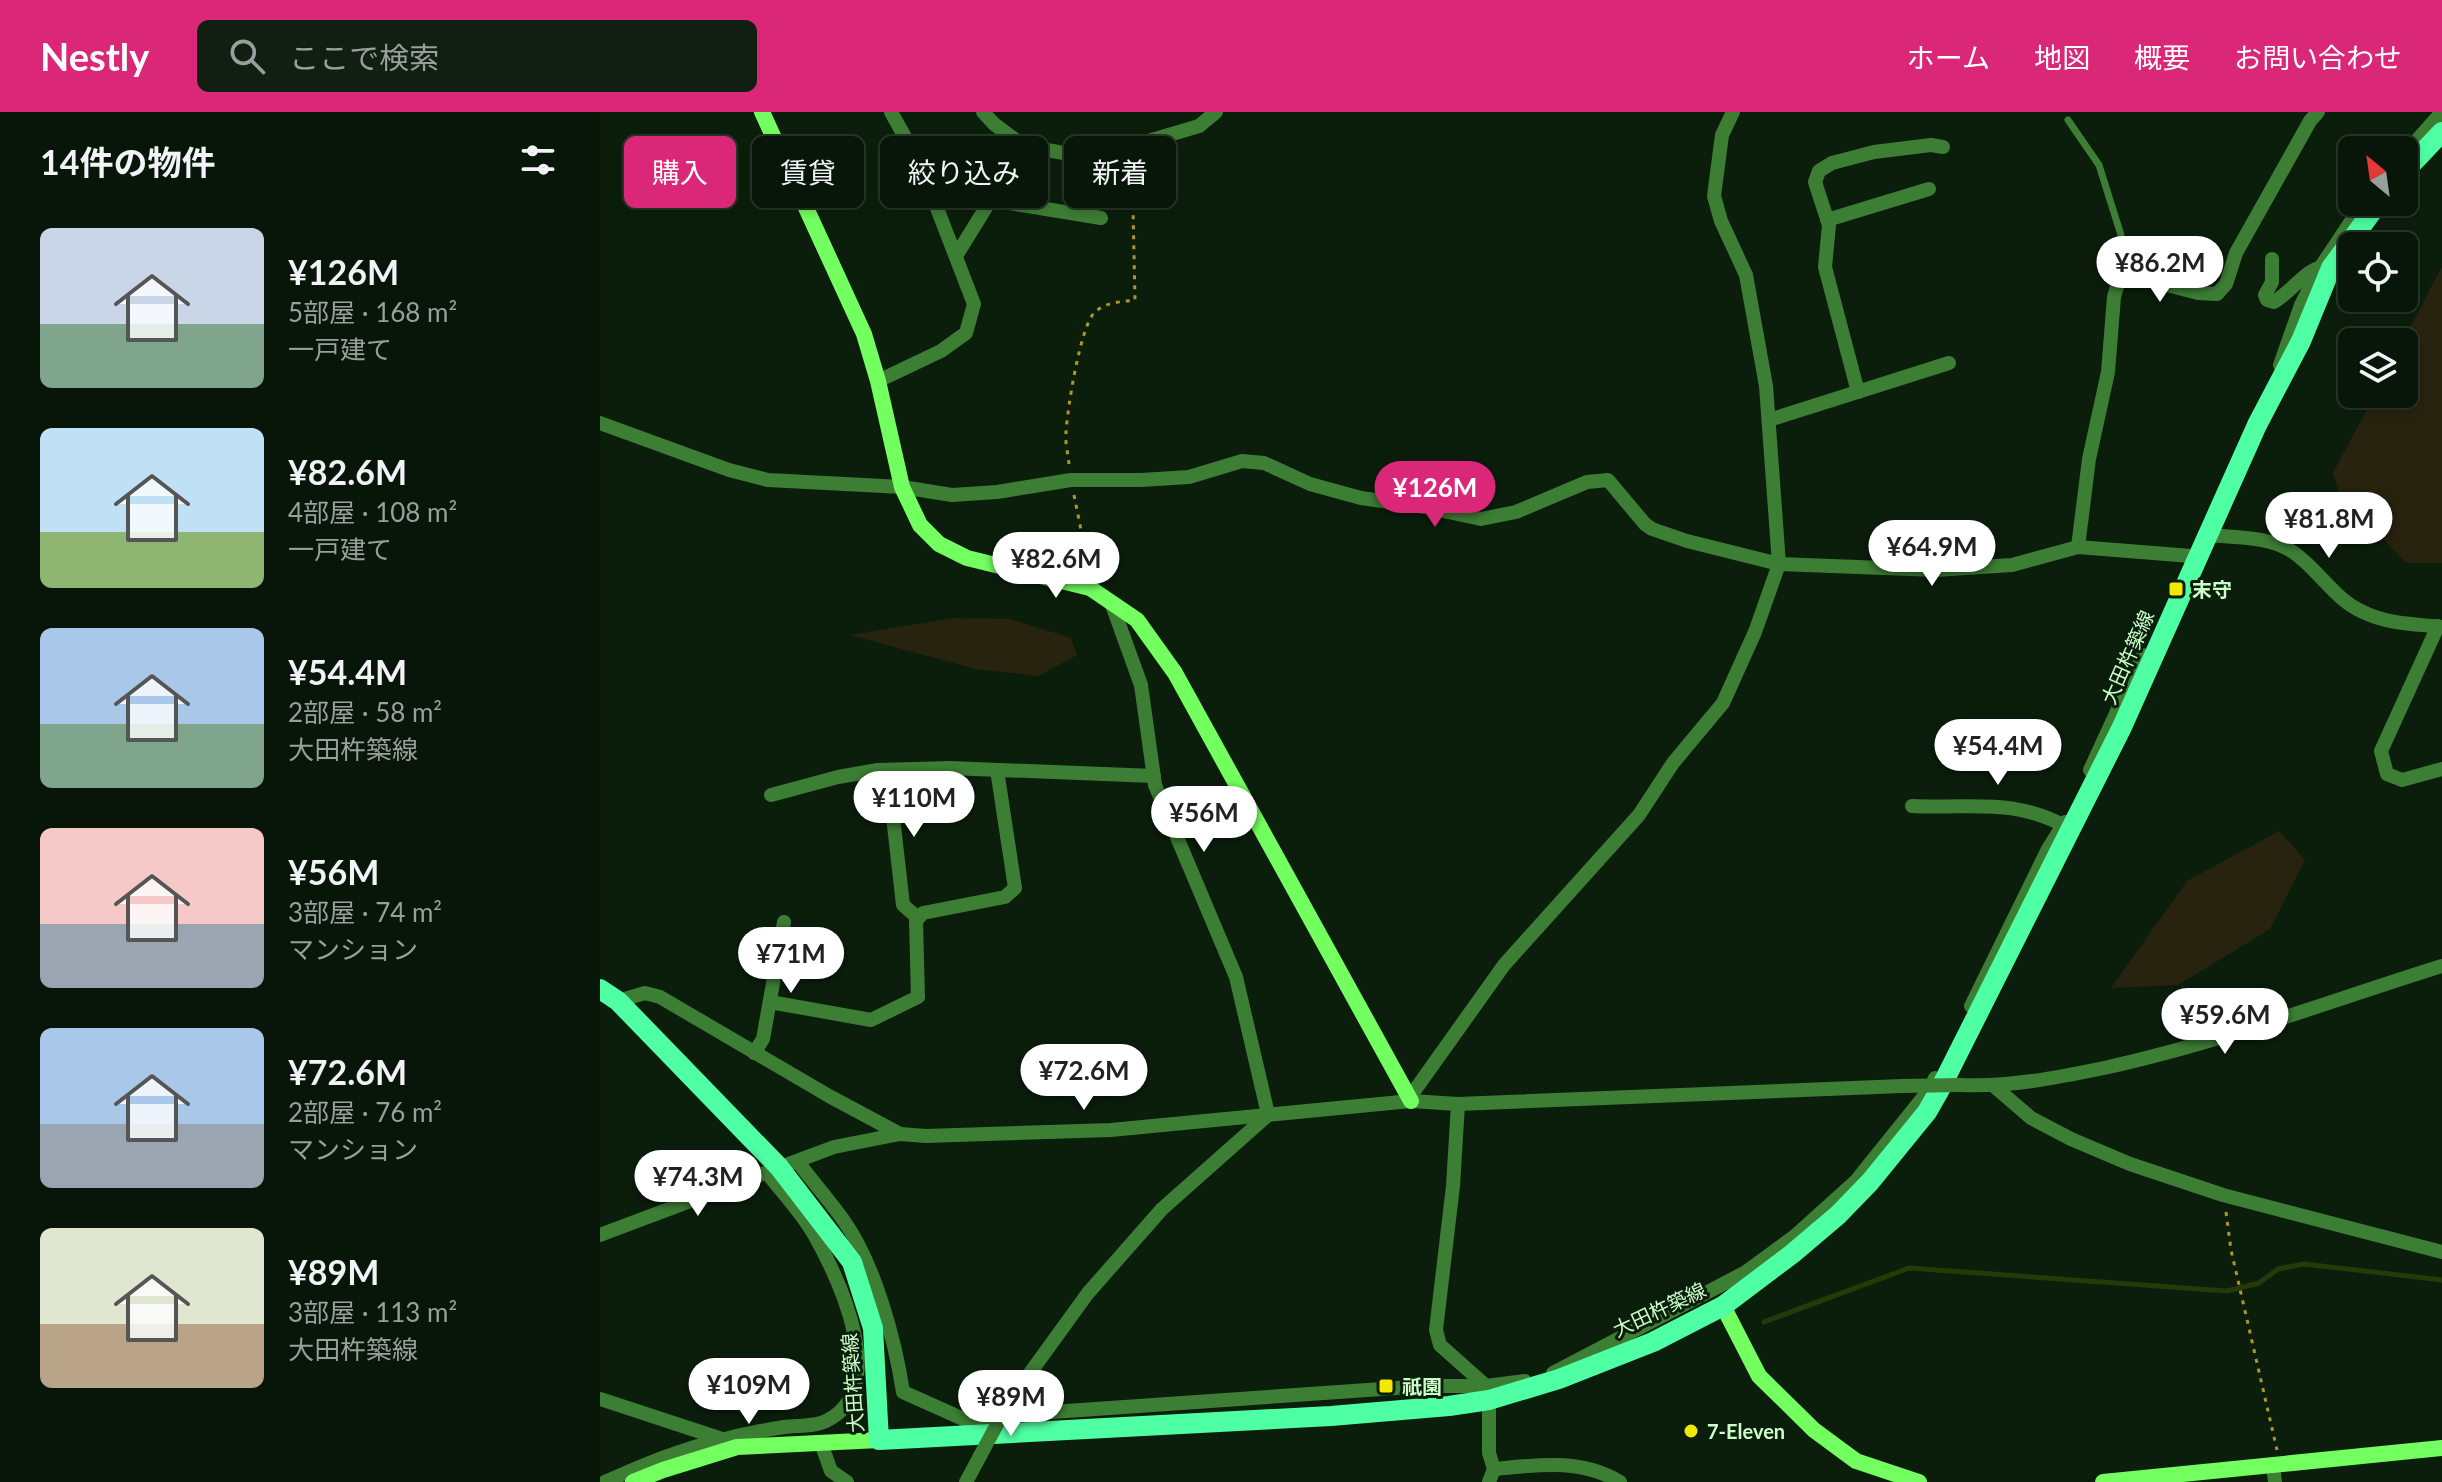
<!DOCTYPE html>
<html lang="ja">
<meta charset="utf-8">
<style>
body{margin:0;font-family:Lato,"Noto Sans JP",sans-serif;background:#111f12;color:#f1f3f6;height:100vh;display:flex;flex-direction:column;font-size:30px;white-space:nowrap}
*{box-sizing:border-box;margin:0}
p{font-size:26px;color:#989f9c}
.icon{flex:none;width:44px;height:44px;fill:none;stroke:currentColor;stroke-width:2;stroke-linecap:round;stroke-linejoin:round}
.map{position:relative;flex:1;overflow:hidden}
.sheet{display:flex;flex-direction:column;background:#081609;width:600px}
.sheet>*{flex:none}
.top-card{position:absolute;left:24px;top:24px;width:760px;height:72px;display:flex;gap:16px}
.needle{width:52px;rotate:331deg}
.tools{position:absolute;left:1738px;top:24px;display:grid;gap:16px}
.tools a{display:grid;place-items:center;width:80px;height:80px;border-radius:12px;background:#081609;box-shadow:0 4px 12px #0003,0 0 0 2px #29352a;font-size:40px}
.price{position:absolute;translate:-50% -68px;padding:0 18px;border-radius:28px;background:#fff;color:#222;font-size:26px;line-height:52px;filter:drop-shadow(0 2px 4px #0008)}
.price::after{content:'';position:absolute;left:50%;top:48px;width:24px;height:18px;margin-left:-12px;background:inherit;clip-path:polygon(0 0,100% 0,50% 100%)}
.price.current{background:#db2777;color:#fff}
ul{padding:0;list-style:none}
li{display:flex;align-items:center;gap:24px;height:200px;padding:0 40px}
li span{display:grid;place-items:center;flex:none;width:224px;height:160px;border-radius:12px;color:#555}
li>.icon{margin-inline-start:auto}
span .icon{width:96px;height:96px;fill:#fffc;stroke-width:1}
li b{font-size:34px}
h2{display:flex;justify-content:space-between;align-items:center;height:96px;padding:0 40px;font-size:34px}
.pill{padding:0 28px;border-radius:12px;background:#081609;box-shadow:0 4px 12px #0003,0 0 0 2px #29352a;font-size:28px;line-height:72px}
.pill.current{background:#db2777;color:#fff}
header{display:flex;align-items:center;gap:48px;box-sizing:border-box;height:112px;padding:0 40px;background:#db2777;color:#fff}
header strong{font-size:38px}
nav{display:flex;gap:44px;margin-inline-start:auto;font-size:28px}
.search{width:560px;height:72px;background:#111f12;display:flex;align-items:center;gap:20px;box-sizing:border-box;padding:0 28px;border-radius:12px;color:#989f9c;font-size:30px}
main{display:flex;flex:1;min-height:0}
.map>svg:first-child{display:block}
</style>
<header>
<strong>Nestly</strong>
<div class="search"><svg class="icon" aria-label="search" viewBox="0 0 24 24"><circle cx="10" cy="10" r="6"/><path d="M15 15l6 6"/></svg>ここで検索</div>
<nav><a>ホーム</a><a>地図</a><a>概要</a><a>お問い合わせ</a></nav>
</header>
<main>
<section class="sheet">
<h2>14件の物件<svg class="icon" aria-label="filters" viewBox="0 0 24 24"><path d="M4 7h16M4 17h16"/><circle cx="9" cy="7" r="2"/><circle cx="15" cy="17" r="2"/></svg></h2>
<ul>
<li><span style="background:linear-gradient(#c9d6e8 60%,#7fa58c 0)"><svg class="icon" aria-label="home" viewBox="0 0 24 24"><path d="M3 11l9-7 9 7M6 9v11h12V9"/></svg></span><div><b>¥126M</b><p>5部屋 · 168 m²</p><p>一戸建て</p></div></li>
<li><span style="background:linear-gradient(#bfe0f5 65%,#8fb573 0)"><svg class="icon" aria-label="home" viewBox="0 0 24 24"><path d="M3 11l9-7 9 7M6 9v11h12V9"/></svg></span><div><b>¥82.6M</b><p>4部屋 · 108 m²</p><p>一戸建て</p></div></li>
<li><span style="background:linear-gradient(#a9c7e8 60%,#7fa58c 0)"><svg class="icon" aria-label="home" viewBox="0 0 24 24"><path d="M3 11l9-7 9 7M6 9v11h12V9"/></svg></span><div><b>¥54.4M</b><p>2部屋 · 58 m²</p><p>大田杵築線</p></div></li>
<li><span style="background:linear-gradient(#f6c9c9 60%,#9aa5b1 0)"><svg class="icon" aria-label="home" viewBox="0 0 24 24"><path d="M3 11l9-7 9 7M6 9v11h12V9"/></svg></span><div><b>¥56M</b><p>3部屋 · 74 m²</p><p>マンション</p></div></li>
<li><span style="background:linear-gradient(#a9c7e8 60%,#9aa5b1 0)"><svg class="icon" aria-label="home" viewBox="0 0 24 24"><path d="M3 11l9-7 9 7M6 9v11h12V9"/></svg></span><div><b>¥72.6M</b><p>2部屋 · 76 m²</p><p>マンション</p></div></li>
<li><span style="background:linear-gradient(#dfe7d0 60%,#b9a48a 0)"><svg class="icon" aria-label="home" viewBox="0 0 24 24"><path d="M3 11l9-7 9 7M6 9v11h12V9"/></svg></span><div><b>¥89M</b><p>3部屋 · 113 m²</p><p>大田杵築線</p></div></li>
</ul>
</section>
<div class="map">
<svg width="1842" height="1370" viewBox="0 0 1842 1370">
<rect width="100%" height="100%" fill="#0b1e0c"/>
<g fill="#28230e">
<path d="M1842 155V451H1806L1739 381 1733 361 1775 282H1804L1802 230Z"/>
<path d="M354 506 410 507 471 526 477 543 439 564 376 557 250 523Z"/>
<path d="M1679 719 1705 748 1670 817 1578 873 1511 876 1587 769Z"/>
</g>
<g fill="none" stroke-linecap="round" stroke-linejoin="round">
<path stroke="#223b07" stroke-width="5" d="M1164 1210 1309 1156 1627 1179 1659 1171 1678 1157 1704 1152 1842 1168"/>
<g stroke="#b1952a" stroke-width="3" stroke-dasharray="4 6" stroke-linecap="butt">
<path d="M469 352C468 342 465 331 466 321 467 299 480 216 494 201 505 190 520 190 535 188L533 97 527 60"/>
<path d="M474 383 489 458"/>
<path d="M1626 1100 1631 1138 1677 1338"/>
</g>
<path stroke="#3d7e35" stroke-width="7" d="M1468 8 1499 53 1521 123V161"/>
<g stroke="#3d7e35" stroke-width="14">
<path d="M383 0 394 12 424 34 498 47 525 44 545 30 599 14 616 0"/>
<path d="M1804 43 1842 0"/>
<path d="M391 88 501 106"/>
<path d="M1227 108 1329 77"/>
<path d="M356 144 424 34"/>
<path d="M1672 147V170L1665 183 1667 188 1674 190C1691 180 1703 161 1719 156"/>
<path d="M1680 253 1701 193 1720 156 1764 90"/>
<path d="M278 269 341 239 366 221 374 192 320 52 291 0"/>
<path d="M1258 280 1225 155 1229 113 1215 70 1219 59 1232 51 1274 40 1331 33 1343 35"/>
<path d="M1169 308 1349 251"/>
<path d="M0 311 129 358 168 368 302 375 352 383 397 380 471 368H541L589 365 642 349 664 351 710 372 761 386 825 395 881 407 916 400 987 370 1008 368 1045 412 1052 417 1087 429 1179 452 1336 458 1412 453 1478 435 1591 444 1599 442"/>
<path d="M1609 423C1637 426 1669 424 1693 440 1719 458 1734 487 1763 500 1787 512 1816 512 1842 515"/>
<path d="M1478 435 1489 347 1508 260 1514 185 1521 161 1598 181 1617 182 1626 172 1636 141 1710 9 1718 0"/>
<path d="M511 490 541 573 555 673 636 865 668 1002"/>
<path d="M1838 514 1781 639 1787 662 1802 668 1842 657"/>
<path d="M292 658 293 705 303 793 318 806"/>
<path d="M1490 658 1543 543"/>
<path d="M171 683 238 665 278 658 350 656 554 664"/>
<path d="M1312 694C1373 697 1413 685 1469 716"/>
<path d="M18 889 45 881 60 885 229 984 300 1022"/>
<path d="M170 890 271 908 318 885 316 809 323 801 405 785 415 776 397 658"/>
<path d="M1371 894 1448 737 1465 710"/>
<path d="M154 941 163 927 184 810"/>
<path d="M1360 973C1410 975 1455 966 1504 956 1619 931 1730 889 1842 854"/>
<path d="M1395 975 1431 1006 1471 1027 1530 1052 1623 1083 1842 1140"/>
<path d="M810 985 904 853 1039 703 1073 651 1123 591 1155 520 1179 452 1166 274 1146 163 1121 109 1114 84 1122 23 1133 0"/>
<path d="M858 992 853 1074 836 1218 840 1233 886 1274 889 1288V1341L894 1357 889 1370"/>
<path d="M198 1050C213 1070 230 1089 244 1109 275 1153 295 1228 303 1280L370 1310 396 1304 481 1298 825 1274H886L925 1269"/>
<path d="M0 1123 234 1035 300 1022 326 1024 511 1018 811 989 858 992 1302 974"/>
<path d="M953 1261 1146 1160 1195 1124 1256 1069 1330 977 1335 966"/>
<path d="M0 1287 122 1327"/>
<path d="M409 1290 488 1181 562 1097 668 1003"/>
<path d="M221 1331 231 1359 247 1370"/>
<path d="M1673 1353 1675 1370"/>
<path d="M894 1357C937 1353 981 1346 1020 1370"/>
<path d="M5 1370C43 1353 83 1336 125 1327 144 1322 165 1318 184 1315 198 1313 214 1315 226 1309 291 1278 240 1169 215 1124 202 1101 183 1081 167 1061"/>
<path d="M366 1370 380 1344"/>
</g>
<g stroke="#72ff5f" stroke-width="16">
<path d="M162 0 264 222 278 269 302 375 320 413 339 432 367 446 490 476 537 508 575 561 811 989"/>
<path d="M1123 1194 1159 1264 1214 1318 1256 1349 1319 1370"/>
<path d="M33 1370 63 1358 137 1335 279 1328"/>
<path d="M1503 1370 1842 1336"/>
</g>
<g stroke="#4fffa4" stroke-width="20">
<path d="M1804 60 1842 20"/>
<path d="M0 877 18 889 179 1055 252 1150 273 1216 279 1328 731 1304 849 1294 889 1288 959 1267 1053 1230 1123 1194 1192 1142 1238 1103 1270 1070 1327 1000 1339 979 1522 615 1657 313 1701 229 1731 156 1779 90"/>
</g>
<g stroke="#3d7e35" stroke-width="14">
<path d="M1302 974 1360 973"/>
<path d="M380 1344 409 1290"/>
</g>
</g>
<g fill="#f3e800" stroke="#0b1e0c" stroke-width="3">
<rect x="1568" y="469" width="16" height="16" rx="4"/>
<rect x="778" y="1266" width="16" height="16" rx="4"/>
<circle cx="1091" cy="1319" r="8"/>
</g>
<g text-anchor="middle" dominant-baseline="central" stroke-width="6" stroke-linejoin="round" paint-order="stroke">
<g font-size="20" font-weight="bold" fill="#caffc8" stroke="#0b1e0c" text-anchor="start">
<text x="1592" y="477">末守</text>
<text x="802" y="1274">祇園</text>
<text x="1107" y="1319">7-Eleven</text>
</g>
<g font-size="20" fill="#caffc8" stroke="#0b1e0c">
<text transform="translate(1527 545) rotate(-66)">大田杵築線</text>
<text transform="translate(1059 1197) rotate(-25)">大田杵築線</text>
<text transform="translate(252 1271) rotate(-94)">大田杵築線</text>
</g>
</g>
</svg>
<div class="tools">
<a><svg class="needle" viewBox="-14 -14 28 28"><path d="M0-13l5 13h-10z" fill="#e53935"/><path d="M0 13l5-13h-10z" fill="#989f9c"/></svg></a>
<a><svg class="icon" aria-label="locate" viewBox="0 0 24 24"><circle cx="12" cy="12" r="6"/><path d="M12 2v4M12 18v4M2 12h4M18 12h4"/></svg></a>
<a><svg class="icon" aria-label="layers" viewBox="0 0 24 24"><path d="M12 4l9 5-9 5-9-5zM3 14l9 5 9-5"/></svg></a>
</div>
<b class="price" style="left:1560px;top:192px">¥86.2M</b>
<b class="price current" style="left:835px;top:417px">¥126M</b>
<b class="price" style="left:1729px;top:448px">¥81.8M</b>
<b class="price" style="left:1332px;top:476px">¥64.9M</b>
<b class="price" style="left:456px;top:488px">¥82.6M</b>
<b class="price" style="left:1398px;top:675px">¥54.4M</b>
<b class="price" style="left:314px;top:727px">¥110M</b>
<b class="price" style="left:604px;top:742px">¥56M</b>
<b class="price" style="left:191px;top:883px">¥71M</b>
<b class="price" style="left:1625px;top:944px">¥59.6M</b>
<b class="price" style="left:484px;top:1000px">¥72.6M</b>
<b class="price" style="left:98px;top:1106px">¥74.3M</b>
<b class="price" style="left:149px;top:1314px">¥109M</b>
<b class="price" style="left:411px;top:1326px">¥89M</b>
<div class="top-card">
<a class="pill current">購入</a>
<a class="pill">賃貸</a>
<a class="pill">絞り込み</a>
<a class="pill">新着</a>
</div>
</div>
</main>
